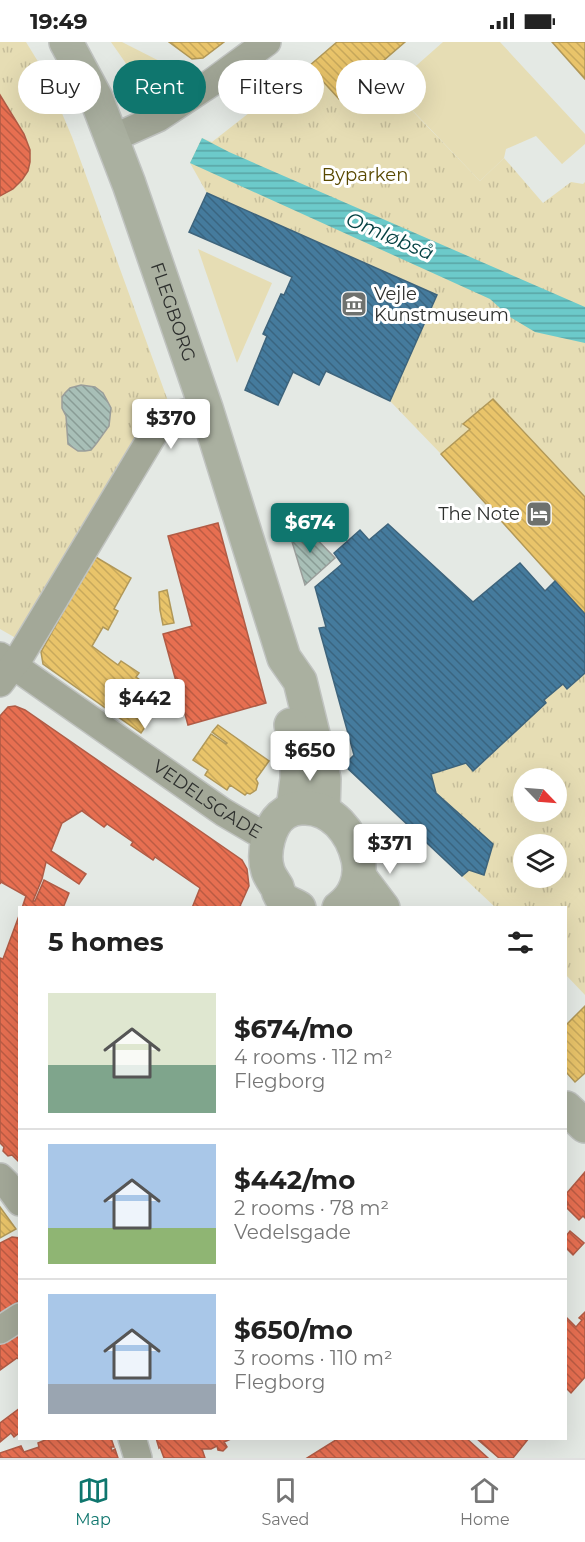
<!DOCTYPE html>
<meta charset="utf-8">
<style>
body{margin:0;font-family:Montserrat,sans-serif;background:#f6f6f6;color:#222;height:100vh;display:flex;flex-direction:column;font-size:22px;white-space:nowrap}
*{box-sizing:border-box;margin:0}
p{font-size:20px;color:#767676}
.icon{flex:none;width:33px;height:33px;fill:none;stroke:currentColor;stroke-width:2;stroke-linecap:round;stroke-linejoin:round}
.map{position:relative;flex:1;overflow:hidden}
.sheet{position:absolute;left:18px;top:864px;width:549px;height:534px;display:flex;flex-direction:column;background:#fff;border-radius:0px;box-shadow:0 6px 24px #0002}
.sheet>*{flex:none}
.hud{position:absolute;left:18px;top:18px;width:549px;height:54px;display:flex;gap:12px}
.needle{width:39px;rotate:115deg}
.fabs{position:absolute;left:513px;top:726px;display:grid;gap:12px}
.fabs a{display:grid;place-items:center;width:54px;height:54px;border-radius:50%;background:#fff;box-shadow:0 6px 24px #0002;font-size:30px}
.price{position:absolute;translate:-50% -51px;padding:0 14px;border-radius:6px;background:#fff;color:#222;font-size:20px;line-height:39px;filter:drop-shadow(0 2px 3px #0008)}
.price::after{content:'';position:absolute;left:50%;top:36px;width:18px;height:14px;margin-left:-9px;background:inherit;clip-path:polygon(0 0,100% 0,50% 100%)}
.price.active{background:#0f766e;color:#fff}
ul{padding:0;list-style:none}
li{display:flex;align-items:center;gap:18px;height:150px;padding:0 30px}
li+li{border-top:2px solid #e0e0e0}
li span{display:grid;place-items:center;flex:none;width:168px;height:120px;border-radius:0px;color:#555}
li>.icon{margin-inline-start:auto}
span .icon{width:72px;height:72px;fill:#fffc;stroke-width:1}
li b{font-size:26px}
h2{display:flex;justify-content:space-between;align-items:center;height:72px;padding:0 30px;font-size:26px}
.tag{padding:0 21px;border-radius:27px;background:#fff;box-shadow:0 6px 24px #0002;font-size:21px;line-height:54px}
.tag.active{background:#0f766e;color:#fff}
.status{display:flex;justify-content:space-between;align-items:center;height:42px;padding:0 30px;background:#fff;direction:ltr}
.status svg{height:16px;fill:currentColor}
.menu{display:flex;justify-content:space-around;align-items:center;height:84px;border-top:2px solid #e0e0e0;background:#fff;font-size:16px;color:#767676}
.menu a{display:grid;justify-items:center;gap:3px}
.menu .active{color:#0f766e}
.map>svg:first-child{display:block}
</style>
<div class="status"><b>19:49</b><svg viewBox="0 0 49 12"><path d="M0 12V9h3v3zM5 12V6h3v6zM10 12V3h3v9zM15 12V0h3v12zM26 1h20v11H26zM47 4h2v5h-2z"/></svg></div>
<div class="map">
<svg width="585" height="1416" viewBox="0 0 585 1416">
<defs>
<pattern id="park-tufts" width="24" height="20" patternUnits="userSpaceOnUse" patternTransform="scale(1.5)"><rect width="24" height="20" fill="#e6ddb4"/><path d="M3 7l-1-3M5 7V3M7 7l1-3M15 17l-1-3M17 17v-4M19 17l1-3" fill="none" stroke="#c6be9b"/></pattern>
<pattern id="water-rules" width="6" height="5" patternUnits="userSpaceOnUse" patternTransform="scale(1.5)"><rect width="6" height="5" fill="#6ccaca"/><path d="M0 2.5h6" fill="none" stroke="#59a4a4"/></pattern>
<pattern id="homes-back-hatch" width="6" height="6" patternUnits="userSpaceOnUse" patternTransform="scale(1.5)"><rect width="6" height="6" fill="#e9c46a"/><path d="M-1 5l2 2M0 0l6 6M5-1l2 2" fill="none" stroke="#c8a95c"/></pattern>
<pattern id="shops-back-hatch" width="6" height="6" patternUnits="userSpaceOnUse" patternTransform="scale(1.5)"><rect width="6" height="6" fill="#e76f51"/><path d="M-1 5l2 2M0 0l6 6M5-1l2 2" fill="none" stroke="#bc5c44"/></pattern>
<pattern id="public-back-hatch" width="6" height="6" patternUnits="userSpaceOnUse" patternTransform="scale(1.5)"><rect width="6" height="6" fill="#457b9d"/><path d="M-1 5l2 2M0 0l6 6M5-1l2 2" fill="none" stroke="#3a6580"/></pattern>
<pattern id="building-back-hatch" width="6" height="6" patternUnits="userSpaceOnUse" patternTransform="scale(1.5)"><rect width="6" height="6" fill="#a8bfb7"/><path d="M-1 5l2 2M0 0l6 6M5-1l2 2" fill="none" stroke="#899c95"/></pattern>
</defs>
<rect width="100%" height="100%" fill="#e4e9e4"/>
<g fill="#e6ddb4">
<path d="M111 0H122L179 29 171 37 161 40 143 37 134 33Z"/>
<path d="M443 0H500L585 92V102L562 122 536 94 506 107 504 116 480 139 391 46Z"/>
<path d="M198 207 272 241 237 321Z"/>
</g>
<g fill="url(#park-tufts)" fill-rule="evenodd">
<path d="M0 0H26L45 31 72 95 168 359 151 371 21 599 0 587Z"/>
<path d="M309 24 339 57 373 28 480 139 504 116 543 161 571 140 583 142 585 140V455L493 357 463 381 470 387 441 412 390 359 436 253 207 151 190 121 202 96 212 100Z"/>
<path d="M585 631V953L566 933V866L495 865 462 834 469 828 484 833 493 802 436 751 431 732 466 721 474 729 546 661 544 658 563 642 568 647ZM524 736H556V770H524ZM524 802H556V836H524Z"/>
</g>
<path fill="url(#water-rules)" d="M202 96 229 110 585 265V301L535 290 510 275 490 257 190 121Z"/>
<g fill="url(#homes-back-hatch)" stroke="#b19858" stroke-width="1.5">
<path d="M169 0H224L203 16 192 17Z"/>
<path d="M337 0H405L339 57 309 24Z"/>
<path d="M552 0H585V37Z"/>
<path d="M493 357 585 455V572L441 412 470 387 463 382Z"/>
<path d="M94 514 131 536 114 567 118 569 108 588 103 585 92 604 118 623 121 619 139 631 136 635 165 656 141 691 43 622 41 610Z"/>
<path d="M167 548 174 581 163 583 160 568 159 550Z"/>
<path d="M218 683 269 719 256 737 258 741 256 748 250 752 247 751 245 753 230 743 227 748 205 733 208 728 193 718 211 692 226 702 227 701 212 690Z"/>
<path d="M585 964V1031L575 1040 566 1030V983Z"/>
<path d="M0 1165 16 1187 0 1196Z"/>
</g>
<g fill="url(#shops-back-hatch)" stroke="#b05c46" stroke-width="1.5">
<path d="M0 53 24 92 30 108V120L28 129 22 138 13 147 0 154Z"/>
<path d="M218 481 266 661 188 683 163 592 192 584 168 494Z"/>
<path d="M15 664 25 668 242 818 247 827 249 844 240 864 244 866H192L200 846 155 815 153 818 131 803 133 800 107 782 104 785 82 769 83 768 62 781 51 809 86 832 79 842 46 820 42 837 33 859H35L44 838 69 851 63 866H22L26 854 1 840 0 842V674L8 665Z"/>
<path d="M20 871V1121L12 1113 8 1114 3 1109 4 1105 0 1101V916L3 917Z"/>
<path d="M585 1130V1176L583 1174 579 1178 566 1165 568 1161 566 1158V1152Z"/>
<path d="M570 1189 584 1201 573 1213 566 1206V1194Z"/>
<path d="M12 1195 20 1196V1258L0 1272V1201Z"/>
<path d="M585 1270V1335L571 1351 566 1346V1275L576 1285 582 1278 579 1276Z"/>
<path d="M20 1289V1318L17 1316 0 1328V1302Z"/>
<path d="M20 1366V1393L18 1392 14 1395 11 1391 0 1400V1381Z"/>
<path d="M50 1396H111L114 1405H111L112 1409 115 1407 118 1416H0V1411L21 1404 24 1410 39 1405 38 1401Z"/>
<path d="M156 1396H233L224 1400 227 1405 223 1409 218 1408 217 1404 211 1407H202L205 1416H164L160 1405 159 1406Z"/>
<path d="M339 1396H466L488 1416H307Z"/>
<path d="M476 1396H529L513 1416H499Z"/>
</g>
<g fill="url(#public-back-hatch)" stroke="#3e647c" stroke-width="1.5">
<path d="M207 151 437 253 390 359 326 329 319 343 293 330 278 363 245 348 267 294 263 292 281 252 284 253 292 235 189 190Z"/>
<path d="M388 482 473 560 520 521 545 549 555 539 585 572V631L567 647 563 642 544 658 546 661 473 729 466 721 431 732 436 751 493 802 484 833 469 828 462 834 344 723 354 713 319 586 326 585 315 545 342 522 334 511 360 488 369 498Z"/>
</g>
<g fill="url(#building-back-hatch)" stroke="#9a9e9b" stroke-width="1.5">
<path d="M81 343 95 345 103 351 111 366 109 384 96 402 91 408 85 409H78L68 402 66 374 62 366V355L65 351 70 346Z"/>
<path d="M303 483 335 516 305 543 290 493Z"/>
</g>
<g fill="none" stroke-linecap="round" stroke-linejoin="round">
<g stroke="#c0c3c0" stroke-width="30">
<g id="street">
<path d="M111 97 158 76 211 41 267 0"/>
<path id="s1" d="M0 614 223 770 269 797"/>
<path d="M0 641 19 616 162 378 180 372 206 366"/>
<path d="M0 1135 6 1141 20 1160"/>
<path d="M0 1288 20 1275"/>
<path d="M132 1396 138 1416"/>
</g>
</g>
<g stroke="#c0c3c0" stroke-width="36">
<g id="secondary">
<path id="s2" d="M66 0 96 56 129 142 206 366 284 616 300 639 324 737 323 769"/>
<path d="M291 683 297 707V737L293 767"/>
<path d="M359 834 383 866"/>
<path d="M299 866C295 863 287 861 283 857 280 855 278 849 277 845 274 840 270 835 268 829 262 811 269 781 285 771 291 767 296 766 302 766 332 764 352 791 358 817 362 836 355 855 339 866"/>
<path d="M566 1066 585 1084"/>
</g>
</g>
<use href="#street" stroke="#a3a898" stroke-width="27"/>
<use href="#secondary" stroke="#aab0a0" stroke-width="33"/>
</g>
<defs>
<g id="museum-square" transform="scale(1.35)"><rect x="-9" y="-9" width="18" height="18" rx="4" fill="#6e716e" stroke="#fff"/><path d="M0-6L6-3V-2H-6V-3ZM-5-1h2V3h-2ZM-1-1h2V3h-2ZM3-1h2V3H3ZM-6 4H6V6H-6Z" fill="#fff"/></g>
<g id="hotel-square" transform="scale(1.35)"><rect x="-9" y="-9" width="18" height="18" rx="4" fill="#6e716e" stroke="#fff"/><path d="M-6-4.5h1.5V1H6V5H4.5V3h-9V5H-6ZM-4 0a1.8 1.8 0 1 1 3.6 0ZM.5 0V-2.5h3Q6-2.5 6 0Z" fill="#fff"/></g>
</defs>
<g fill-rule="evenodd">
<use href="#museum-square" x="354" y="262"/>
<use href="#hotel-square" x="539" y="472"/>
</g>
<g text-anchor="middle" dominant-baseline="central" stroke-width="6" stroke-linejoin="round" paint-order="stroke">
<g font-size="18" fill="#584800" stroke="#fff">
<text x="365" y="133">Byparken</text>
</g>
<g font-size="18" fill="#2e302e" stroke="#fff" text-anchor="start">
<text x="374" y="252">Vejle<tspan x="374" dy="21">Kunstmuseum</tspan></text>
<text x="520" y="472" text-anchor="end">The Note</text>
</g>
<g font-size="18" fill="#2e302e" stroke="#fff">
<text stroke="none"><textPath href="#s2" startOffset="291">FLEGBORG</textPath></text>
<text stroke="none"><textPath href="#s1" startOffset="252">VEDELSGADE</textPath></text>
</g>
<g font-size="20" font-style="italic" fill="#064244" stroke="#fff">
<text transform="translate(390 194) rotate(23)">Omløbså</text>
</g>
</g>
</svg>
<div class="fabs">
<a><svg class="needle" viewBox="-14 -14 28 28"><path d="M0-13l5 13h-10z" fill="#e53935"/><path d="M0 13l5-13h-10z" fill="#767676"/></svg></a>
<a><svg class="icon" aria-label="layers" viewBox="0 0 24 24"><path d="M12 4l9 5-9 5-9-5zM3 14l9 5 9-5"/></svg></a>
</div>
<b class="price" style="left:171px;top:408px">$370</b>
<b class="price active" style="left:310px;top:512px">$674</b>
<b class="price" style="left:145px;top:688px">$442</b>
<b class="price" style="left:310px;top:740px">$650</b>
<b class="price" style="left:390px;top:833px">$371</b>
<div class="hud">
<a class="tag">Buy</a>
<a class="tag active">Rent</a>
<a class="tag">Filters</a>
<a class="tag">New</a>
</div>
<section class="sheet">
<h2>5 homes<svg class="icon" aria-label="filters" viewBox="0 0 24 24"><path d="M4 7h16M4 17h16"/><circle cx="9" cy="7" r="2"/><circle cx="15" cy="17" r="2"/></svg></h2>
<ul>
<li><span style="background:linear-gradient(#dfe7d0 60%,#7fa58c 0)"><svg class="icon" aria-label="home" viewBox="0 0 24 24"><path d="M3 11l9-7 9 7M6 9v11h12V9"/></svg></span><div><b>$674/mo</b><p>4 rooms · 112 m²</p><p>Flegborg</p></div></li>
<li><span style="background:linear-gradient(#a9c7e8 70%,#8fb573 0)"><svg class="icon" aria-label="home" viewBox="0 0 24 24"><path d="M3 11l9-7 9 7M6 9v11h12V9"/></svg></span><div><b>$442/mo</b><p>2 rooms · 78 m²</p><p>Vedelsgade</p></div></li>
<li><span style="background:linear-gradient(#a9c7e8 75%,#9aa5b1 0)"><svg class="icon" aria-label="home" viewBox="0 0 24 24"><path d="M3 11l9-7 9 7M6 9v11h12V9"/></svg></span><div><b>$650/mo</b><p>3 rooms · 110 m²</p><p>Flegborg</p></div></li>
</ul>
</section>
</div>
<nav class="menu">
<a class="active"><svg class="icon" aria-label="map" viewBox="0 0 24 24"><path d="M3 6l6-2 6 2 6-2v14l-6 2-6-2-6 2zM9 4v14M15 6v14"/></svg>Map</a>
<a><svg class="icon" aria-label="saved" viewBox="0 0 24 24"><path d="M7 4h10v16l-5-4-5 4z"/></svg>Saved</a>
<a><svg class="icon" aria-label="home" viewBox="0 0 24 24"><path d="M3 11l9-7 9 7M6 9v11h12V9"/></svg>Home</a>
</nav>
